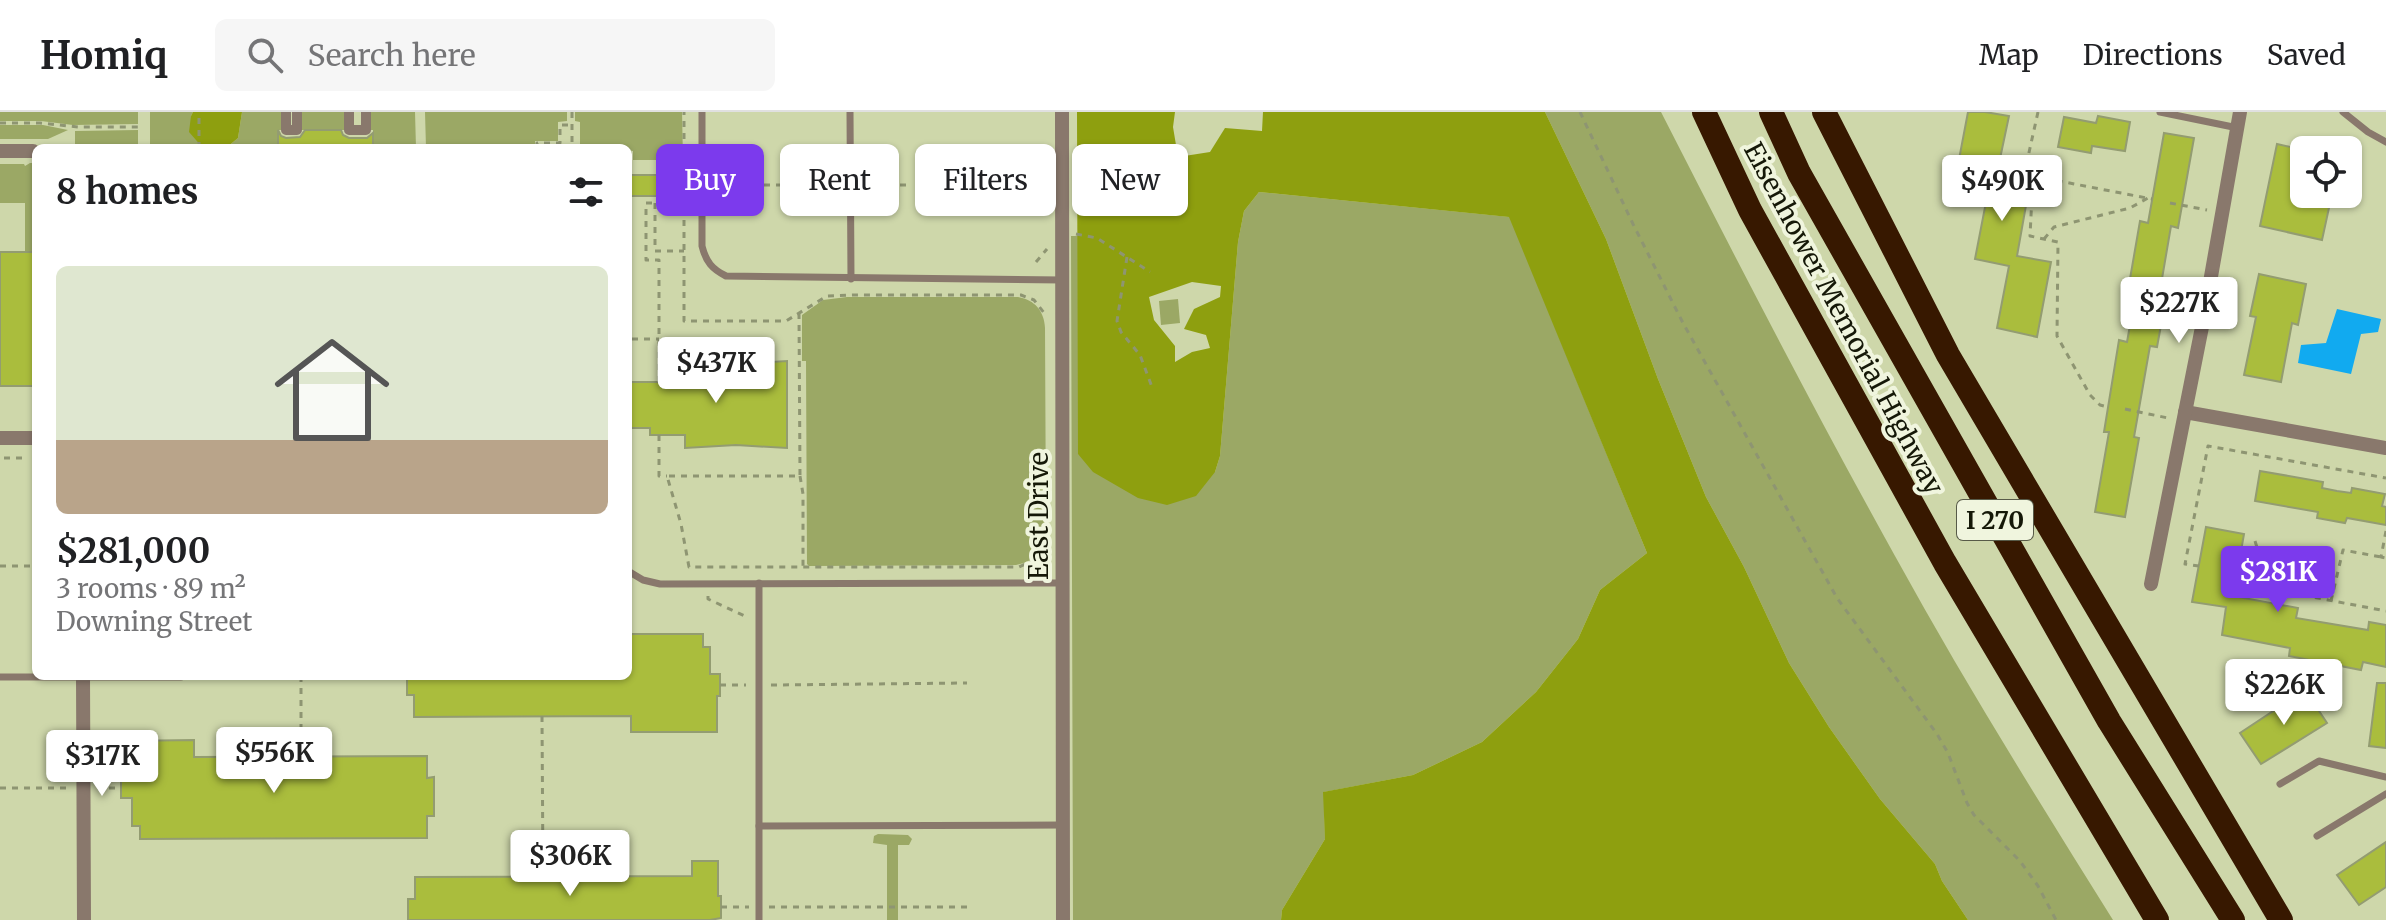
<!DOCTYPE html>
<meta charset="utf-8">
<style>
body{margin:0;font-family:Merriweather,serif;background:#f6f6f6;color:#202124;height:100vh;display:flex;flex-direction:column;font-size:30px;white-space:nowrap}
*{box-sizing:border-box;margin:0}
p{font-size:26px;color:#757577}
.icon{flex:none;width:44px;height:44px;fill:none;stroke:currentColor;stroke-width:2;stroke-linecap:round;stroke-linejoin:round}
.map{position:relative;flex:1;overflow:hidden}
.drawer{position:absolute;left:32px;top:32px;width:600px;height:536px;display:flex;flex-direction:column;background:#fff;border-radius:12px;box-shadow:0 2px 6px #0004}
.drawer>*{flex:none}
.top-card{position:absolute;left:656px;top:32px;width:760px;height:72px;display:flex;gap:16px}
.buttons{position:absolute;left:2290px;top:24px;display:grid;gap:16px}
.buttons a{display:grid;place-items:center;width:72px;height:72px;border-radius:12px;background:#fff;box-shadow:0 2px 6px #0004;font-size:40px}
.price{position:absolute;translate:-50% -68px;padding:0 18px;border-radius:8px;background:#fff;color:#222;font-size:26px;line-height:52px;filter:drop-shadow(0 2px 4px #0008)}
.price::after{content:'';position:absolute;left:50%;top:48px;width:24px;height:18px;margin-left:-12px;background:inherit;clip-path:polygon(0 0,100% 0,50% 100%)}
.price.current{background:#7c3aed;color:#fff}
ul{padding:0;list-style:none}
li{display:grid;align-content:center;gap:16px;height:424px;padding:0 24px}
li+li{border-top:2px solid #e0e0e0}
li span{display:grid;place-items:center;height:248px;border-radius:12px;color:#555}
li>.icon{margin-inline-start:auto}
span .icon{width:144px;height:144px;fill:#fffc;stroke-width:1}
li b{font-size:34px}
h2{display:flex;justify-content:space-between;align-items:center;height:96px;padding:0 24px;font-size:34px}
.chip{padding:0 28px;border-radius:12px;background:#fff;box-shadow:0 2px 6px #0004;font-size:28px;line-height:72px}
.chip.current{background:#7c3aed;color:#fff}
header{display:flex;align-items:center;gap:48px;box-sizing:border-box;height:112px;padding:0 40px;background:#fff;border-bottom:2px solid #e0e0e0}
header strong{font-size:38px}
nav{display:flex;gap:44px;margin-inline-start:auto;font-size:28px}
.search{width:560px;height:72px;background:#f6f6f6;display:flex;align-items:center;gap:20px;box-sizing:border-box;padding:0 28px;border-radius:12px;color:#757577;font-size:30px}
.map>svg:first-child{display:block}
</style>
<header>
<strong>Homiq</strong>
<div class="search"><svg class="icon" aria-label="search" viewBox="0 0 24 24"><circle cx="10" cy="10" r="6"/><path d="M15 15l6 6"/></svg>Search here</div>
<nav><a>Map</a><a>Directions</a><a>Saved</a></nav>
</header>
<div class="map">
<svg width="2386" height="808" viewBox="0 0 2386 808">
<rect width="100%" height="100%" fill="#ced7aa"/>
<g fill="#9ba865">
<path d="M0 0H138V12L73 13 41 9H0Z"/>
<path d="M150 0H193L191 4 203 36H206H150Z"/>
<path d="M242 0H286V18H278V36H226L238 26Z"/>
<rect x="297" y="0" width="52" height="18"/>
<path d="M366 0H415L416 36H373V18H366Z"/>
<path d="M425 0H567V9L558 10V29H535V36H426Z"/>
<path d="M575 0H682L683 48H633V39L628 38V36H580V10L575 9Z"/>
<path d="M1545 0H1661C1737 149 1814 298 1895 444 1963 568 2038 688 2113 808H1968L1942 769 1935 752 1880 687 1829 615 1789 551 1744 455 1706 385 1658 267 1606 127Z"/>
<path d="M0 13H43L68 18 48 27H0Z"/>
<path d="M138 18V36H75V19Z"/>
<path d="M30 51H36V140H25V91H0V52H24L25 54Z"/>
<path d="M1259 80 1510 105 1647 441 1600 478 1578 527 1536 580 1482 630 1413 663 1324 680 1325 727 1282 798 1281 808H1073L1071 124H1078V342L1215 360 1220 344 1238 130 1244 99Z"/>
<path d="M847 185H1018C1035 188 1044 199 1045 216L1046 424C1042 441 1033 450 1016 453L809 454 807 452 806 249H802V203L823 188Z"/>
<path d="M1178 187 1180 211 1161 213 1159 189Z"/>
<path d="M878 722 908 723 912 727 909 733H898V808H887V733L873 731 874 724Z"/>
</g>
<g fill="#8e9f0f" fill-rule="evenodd">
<path d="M193 0H242L238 26 226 36H203L189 20 191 4Z"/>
<path d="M1077 0H1175L1173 15 1178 45 1210 40 1225 16 1262 19 1263 0H1545L1606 127 1658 267 1706 385 1744 455 1789 551 1829 615 1880 687 1935 752 1942 769 1968 808H1281L1282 798 1325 727 1323 680 1413 663 1482 630 1536 580 1578 527 1600 478 1647 441 1509 105 1259 80 1244 99 1238 130 1220 344 1215 360 1196 384 1167 393 1138 386 1093 360 1078 342ZM1192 170 1221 174 1220 185 1194 197 1184 217 1206 223 1210 236 1192 240 1175 250V234L1154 208 1149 185Z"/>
</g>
<path fill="#11aaf0" d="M2337 197 2381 207 2378 220 2361 222 2351 262 2298 251 2301 233 2326 231Z"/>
<g fill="#aabd3d" stroke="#939c71" stroke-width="2">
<path d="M1968 0H1985L2009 4 1994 75 2028 82 2017 144 2051 150 2037 225 1997 216 2009 154 1975 147 1987 85 1953 79Z"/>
<path d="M2098 4 2130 10 2125 39 2092 34 2091 41 2058 35 2064 5 2096 11Z"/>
<path d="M278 18 281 24 286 26 300 25 305 18H341L343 23 349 26H367L373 21V36H278Z"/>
<path d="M2164 21 2194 26 2178 116 2171 114 2157 196 2164 197 2157 235 2150 234 2134 325 2139 326 2125 405 2095 400 2109 320H2104L2119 228 2127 230 2134 191 2126 190 2140 109 2148 111Z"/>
<path d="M2277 32 2304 38V82H2332L2322 128 2260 114Z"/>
<rect x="628" y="63" width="63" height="21"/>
<rect x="0" y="140" width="36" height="134"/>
<path d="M2259 162 2306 172 2298 213 2292 211 2281 270 2244 263 2256 205 2250 204Z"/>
<path d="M685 249 736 252 787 249V336L736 333 685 336V323H650V316H628V270H685Z"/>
<path d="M2260 359 2323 370 2322 376 2337 379 2351 381 2352 376 2385 382 2382 394 2386 395V413L2347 406 2345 411 2317 406 2318 400 2255 389Z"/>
<path d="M2206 415 2244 422 2233 484 2298 496 2296 506 2368 518 2369 510 2386 513V555L2363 550 2361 558 2289 544 2290 536 2222 523 2226 495 2192 490Z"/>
<path d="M628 522H703V535H710V562H720V584H717V620H631V604L414 605V583H407V564H628Z"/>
<path d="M2377 571H2386V636L2369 634Z"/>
<path d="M2305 578 2327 611 2261 652 2240 621Z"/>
<path d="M194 628V645L427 644V666L434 665V704H427V726L140 727V714H132V686H121V664H124V629Z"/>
<path d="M2386 730V775L2359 793 2337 763Z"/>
<path d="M692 749H718V784H721V806L710 808H408V787H415V765L692 764Z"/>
</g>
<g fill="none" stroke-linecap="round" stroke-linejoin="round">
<g stroke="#8e9572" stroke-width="3" stroke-dasharray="6 6" stroke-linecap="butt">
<path d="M572 0V36"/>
<path d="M1580 0 1633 112 1683 211 1837 486 1937 622 1948 641 1967 691 1974 703 2020 749 2038 774 2056 808"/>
<path d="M2038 0 2024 63 2033 64 2030 124 2058 130 2057 224 2090 283 2100 293 2108 295"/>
<path d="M0 11H40L78 15H138"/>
<path d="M199 36V0"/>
<path d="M537 36V31H560V13H572"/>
<path d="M684 63V0"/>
<path d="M2033 64 2152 87"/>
<path d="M716 73H840"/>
<path d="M864 73H909"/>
<path d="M684 84V209H786L827 184 853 183H1021L1034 188 1045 202"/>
<path d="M655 91V139H684"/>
<path d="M2170 91 2207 98"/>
<path d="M1076 122 1097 126 1150 160"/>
<path d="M2044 127 2054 115 2130 96 2148 86"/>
<path d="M1127 145 1117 209 1121 220 1140 243 1152 275"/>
<path d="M1036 150 1047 137"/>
<path d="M799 201 800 364H667L681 412 689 455H1019L1036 447 1046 433"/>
<path d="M632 227H659"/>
<path d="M659 270V148H646V91H684"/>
<path d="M2125 297 2168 306"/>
<path d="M659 323V364H667"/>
<path d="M4 346H26"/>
<path d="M800 364 803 382V456"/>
<path d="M2386 419 2381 445 2386 446"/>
<path d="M2255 429 2270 477 2386 499"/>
<path d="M0 454H36"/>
<path d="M2199 454 2185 452 2208 334 2386 366"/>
<path d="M708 484V487L745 504"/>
<path d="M2331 489 2343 438 2381 445"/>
<path d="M301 564V644"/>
<path d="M720 573H746"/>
<path d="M771 573 967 571"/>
<path d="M542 604 543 765"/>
<path d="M0 676H68"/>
<path d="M97 676H121"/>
<path d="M721 795H749"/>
<path d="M769 795H968"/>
</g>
<g stroke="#89786c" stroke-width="7">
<path d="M702 0V134C706 150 712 157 726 164L1062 168"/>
<path d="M850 0 851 167"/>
<path d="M2160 0 2238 16"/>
<path d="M2343 0 2368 20 2386 30"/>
<path d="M628 459 643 468 660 472 1062 471"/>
<path d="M759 471V808"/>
<path d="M0 565H181"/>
<path d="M2280 672 2319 649 2386 665"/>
<path d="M759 714 1062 713"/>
<path d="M2317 724 2386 682"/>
</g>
<g stroke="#89786c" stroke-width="10">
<path d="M286 0V18H297V0"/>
<path d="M349 0V18H366V0"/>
</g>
<g stroke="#89786c" stroke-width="14">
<path d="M1062 0 1063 808"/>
<path d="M0 39H33"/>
<path d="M2185 300 2386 336"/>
<path d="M0 326H36"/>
<path d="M2151 472 2203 210 2240 0"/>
<path d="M83 564 84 808"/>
</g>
<g stroke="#371800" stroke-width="24">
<path d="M1704 0 1750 98 1945 451 2157 808"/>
<path d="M1771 0 1799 61 2109 609 2233 808"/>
<path d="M1824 0 1948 243 2281 808"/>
</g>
</g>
<g text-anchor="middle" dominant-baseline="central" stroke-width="8" stroke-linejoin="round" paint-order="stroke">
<rect fill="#f0f5de" stroke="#575a48" stroke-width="2" x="1957" y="388" width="76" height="40" rx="6"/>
<g font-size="24" font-weight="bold" fill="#151808">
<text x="1995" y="408">I 270</text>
</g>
<g font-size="26" fill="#151808" stroke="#f0f5de">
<text transform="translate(1844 206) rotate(62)">Eisenhower Memorial Highway</text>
<text transform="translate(1038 404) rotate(-90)">East Drive</text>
</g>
</g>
</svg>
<div class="buttons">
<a><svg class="icon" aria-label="locate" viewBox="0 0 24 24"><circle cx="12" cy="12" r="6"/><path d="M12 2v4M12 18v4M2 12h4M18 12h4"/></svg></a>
</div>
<b class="price" style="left:2002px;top:111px">$490K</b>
<b class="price" style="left:2179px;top:233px">$227K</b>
<b class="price" style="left:716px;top:293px">$437K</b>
<b class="price current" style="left:2278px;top:502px">$281K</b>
<b class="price" style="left:2284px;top:615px">$226K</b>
<b class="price" style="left:274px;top:683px">$556K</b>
<b class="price" style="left:102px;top:686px">$317K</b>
<b class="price" style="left:570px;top:786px">$306K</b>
<div class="top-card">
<a class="chip current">Buy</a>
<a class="chip">Rent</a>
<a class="chip">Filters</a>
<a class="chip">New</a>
</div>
<section class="drawer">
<h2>8 homes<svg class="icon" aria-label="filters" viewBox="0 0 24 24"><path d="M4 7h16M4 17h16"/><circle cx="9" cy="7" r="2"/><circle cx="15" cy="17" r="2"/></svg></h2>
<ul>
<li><span style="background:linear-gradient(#dfe7d0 70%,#b9a48a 0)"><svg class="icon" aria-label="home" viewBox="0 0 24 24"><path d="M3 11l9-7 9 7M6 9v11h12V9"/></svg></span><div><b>$281,000</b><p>3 rooms · 89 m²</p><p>Downing Street</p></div></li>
</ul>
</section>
</div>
